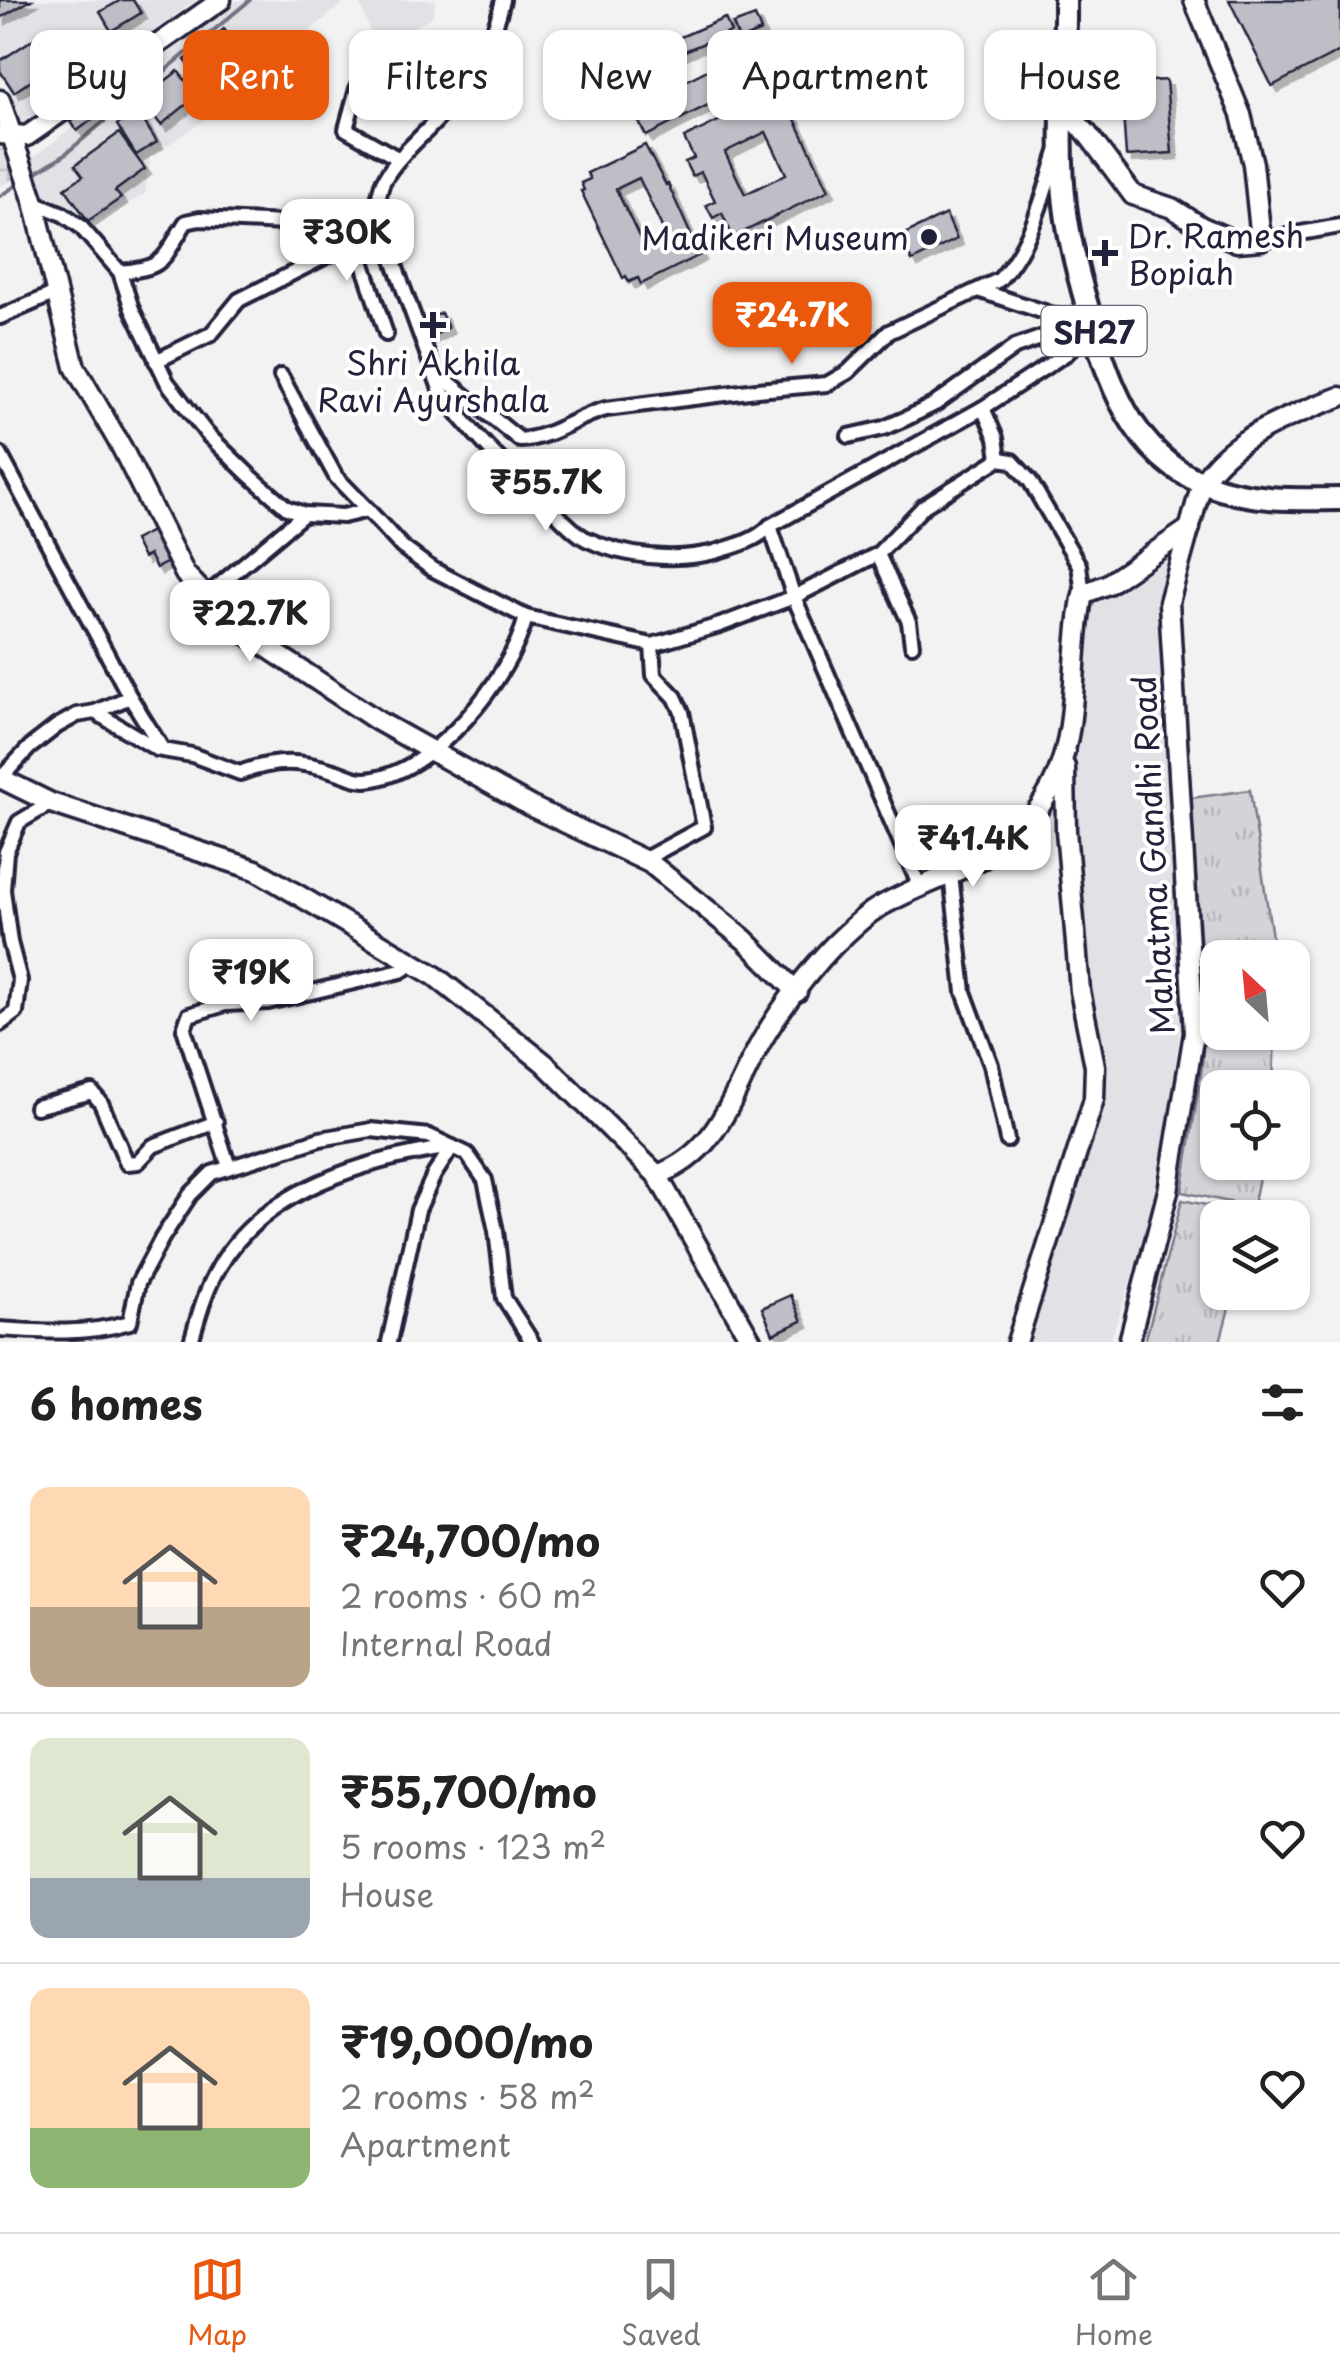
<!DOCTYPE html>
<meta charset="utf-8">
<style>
body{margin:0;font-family:"Playpen Sans",sans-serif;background:#f6f6f6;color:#222;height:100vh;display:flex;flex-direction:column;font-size:38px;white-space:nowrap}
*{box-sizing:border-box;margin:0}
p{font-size:32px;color:#767676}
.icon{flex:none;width:55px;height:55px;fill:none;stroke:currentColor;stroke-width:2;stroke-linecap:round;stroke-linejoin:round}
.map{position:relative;height:1342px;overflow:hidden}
.panel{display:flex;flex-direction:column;background:#fff;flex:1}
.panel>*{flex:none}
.guide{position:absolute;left:30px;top:30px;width:1280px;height:90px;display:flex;gap:20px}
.needle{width:65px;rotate:334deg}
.buttons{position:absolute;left:1200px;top:940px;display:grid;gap:20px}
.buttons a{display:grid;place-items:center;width:110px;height:110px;border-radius:20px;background:#fff;box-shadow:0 2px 8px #0004;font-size:50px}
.price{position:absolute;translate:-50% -85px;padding:0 22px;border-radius:20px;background:#fff;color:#222;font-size:32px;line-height:65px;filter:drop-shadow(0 2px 5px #0008)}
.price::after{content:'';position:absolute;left:50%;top:60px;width:30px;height:22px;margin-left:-15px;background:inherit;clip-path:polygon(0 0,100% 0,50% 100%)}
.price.current{background:#ea580c;color:#fff}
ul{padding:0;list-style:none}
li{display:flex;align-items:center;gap:30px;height:250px;padding:0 30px}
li+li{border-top:2px solid #e0e0e0}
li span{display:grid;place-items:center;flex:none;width:280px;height:200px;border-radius:20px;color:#555}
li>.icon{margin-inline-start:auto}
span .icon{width:120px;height:120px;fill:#fffc;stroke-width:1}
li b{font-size:42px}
h2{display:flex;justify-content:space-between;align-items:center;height:120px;padding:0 30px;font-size:42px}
.chip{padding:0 35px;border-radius:20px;background:#fff;box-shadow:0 2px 8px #0004;font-size:35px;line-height:90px}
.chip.current{background:#ea580c;color:#fff}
.tab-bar{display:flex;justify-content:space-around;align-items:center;height:140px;border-top:2px solid #e0e0e0;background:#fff;font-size:28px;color:#767676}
.tab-bar a{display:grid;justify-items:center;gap:5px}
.tab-bar .current{color:#ea580c}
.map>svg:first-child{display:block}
</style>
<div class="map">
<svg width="1340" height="1342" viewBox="0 0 1340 1342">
<defs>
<pattern id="industrial-grid" width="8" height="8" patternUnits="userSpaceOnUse" patternTransform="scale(2.5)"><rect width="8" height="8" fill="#e2e2e6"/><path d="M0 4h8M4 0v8" fill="none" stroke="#c2c2c6"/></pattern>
<pattern id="park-tufts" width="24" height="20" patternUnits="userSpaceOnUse" patternTransform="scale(2.5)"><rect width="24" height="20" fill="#d3d3d8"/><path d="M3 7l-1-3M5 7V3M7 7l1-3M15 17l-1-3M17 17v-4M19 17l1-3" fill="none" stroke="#b5b5ba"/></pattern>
<filter id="shadow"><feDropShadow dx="6" dy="6" stdDeviation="0" flood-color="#0004"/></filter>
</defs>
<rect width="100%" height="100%" fill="#f2f2f3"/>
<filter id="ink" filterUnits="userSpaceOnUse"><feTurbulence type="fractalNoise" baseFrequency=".01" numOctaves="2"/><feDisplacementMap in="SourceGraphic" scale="20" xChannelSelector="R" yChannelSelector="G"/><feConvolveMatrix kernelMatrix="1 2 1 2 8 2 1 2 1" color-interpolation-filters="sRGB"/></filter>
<g filter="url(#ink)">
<g fill="#e2e2e6">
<path d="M0 0H196L22 126 0 63Z"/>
<path d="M238 0H347L200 123 150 157 145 194 88 226 63 207 41 197 30 160Z"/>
<path d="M358 0H436L432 17 377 48Z"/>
<path d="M1175 545 1162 602 1180 1027 1160 1193 1110 1342H1024L1101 1099 1086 990 1072 829V741L1086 598Z"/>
</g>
<path fill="url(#industrial-grid)" d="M0 128 18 177 0 186Z"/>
<g fill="url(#park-tufts)" stroke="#7a7a8a" stroke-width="2.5">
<path d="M108 35 117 47 93 63 85 51Z"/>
<path d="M1250 790 1275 957 1218 958V1032L1275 1033 1273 1087 1218 1088V1162L1262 1163 1253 1207 1182 1192 1202 1067 1205 1015 1191 798Z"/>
<path d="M1182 1200 1255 1215 1218 1218V1292L1233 1293 1220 1342H1145Z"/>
</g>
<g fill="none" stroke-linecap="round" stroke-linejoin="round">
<g stroke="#727282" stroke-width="4">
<path d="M32 175 64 155 250 0"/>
<path d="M0 196 20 183"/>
</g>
</g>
<g fill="#bebec6" stroke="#22223b" stroke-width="2.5" fill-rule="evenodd" filter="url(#shadow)">
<path d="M0 0H31L0 18Z"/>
<path d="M121 0H133L141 13 111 31 100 12Z"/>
<path d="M1229 0H1340V51L1272 86Z"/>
<path d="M755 16 761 31 739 40 733 24Z"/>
<path d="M725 18 731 32 663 60 657 47Z"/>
<path d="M50 28 68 56 14 92 0 71V61Z"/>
<path d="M224 29 247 59 208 90 185 60Z"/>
<path d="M761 43 776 71 646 136 632 108Z"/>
<path d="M178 71 197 96 161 125 149 110 155 105 147 95Z"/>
<path d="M1166 80 1172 153 1126 156 1121 83Z"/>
<path d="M781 90 829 190 733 237 722 213 713 218 706 205 715 201 701 172 692 176 685 162 694 158 684 138ZM766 132 786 174 745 194 725 152Z"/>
<path d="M100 100 106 109 77 131 70 122Z"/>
<path d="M138 112 157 142 136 155 117 125Z"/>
<path d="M119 133 145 169 115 191 121 198 88 221 65 188 83 176 75 165Z"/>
<path d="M645 145 666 185 668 184 700 255 641 284 638 278 629 282 626 276 623 278 581 191 584 190 581 183 590 179 587 173ZM639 178 667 238 645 249 616 189Z"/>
<path d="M946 214 957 239 912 261 900 236Z"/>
<path d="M441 313 448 328 429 338 421 322Z"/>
<path d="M154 530 170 561 156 568 149 555 143 558 134 540Z"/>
<path d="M791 1295 802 1321 773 1334 762 1308Z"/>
</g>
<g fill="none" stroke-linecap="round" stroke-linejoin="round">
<g stroke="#22223b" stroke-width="20">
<g id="minor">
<path d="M503 0C493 42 473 78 445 111 426 134 397 155 383 182 379 191 378 203 376 213L440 389C470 434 512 472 551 508 561 518 573 532 586 539 623 557 675 562 715 552 735 546 756 541 770 526L983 408 1067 353 1093 327"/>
<path d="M357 89 346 129 399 159"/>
<path d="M34 202 63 214 80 226 120 272 132 309 167 382 207 434 248 474 287 508 304 514 343 516 368 510 402 547 432 569 526 617"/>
<path d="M349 221 386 334"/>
<path d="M1261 240 1340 226"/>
<path d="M120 272C167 268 162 259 186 222L200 219 326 225 376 213"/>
<path d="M981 291 1081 324"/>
<path d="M0 317 58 292"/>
<path d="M156 361 211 334 239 300 356 241"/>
<path d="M436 372 520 440C552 438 575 417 606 409L757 390 827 384 848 372 889 332 999 280C1031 246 1043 196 1057 152"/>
<path d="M281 376 336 477 368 510"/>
<path d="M983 408 996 438 999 459"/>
<path d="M849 436 884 428 907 418 935 404 1015 347 1080 324"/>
<path d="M0 454 130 697 95 712"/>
<path d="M770 526 794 597 920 887"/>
<path d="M878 554 909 622 912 645"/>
<path d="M206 596 304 514"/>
<path d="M130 697 163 750"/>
<path d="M1 778 30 747 57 726 77 715 95 712 157 749 192 755 240 773C275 759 301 760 337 772 346 775 357 781 366 780 433 775 511 678 526 617L652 645 720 625 794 597 878 554 924 506 999 459 1012 461 1030 481 1079 565 1083 594"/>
<path d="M645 859 704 827 682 712 675 697 654 675 652 645"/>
<path d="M951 874 964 992 991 1065 1007 1140"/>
<path d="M0 1024 16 1012 20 980 10 942 3 890 6 852 19 822 51 803"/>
<path d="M36 1107 92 1092 101 1103 127 1163 138 1162 153 1146 216 1122"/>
<path d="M229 1167 184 1029 189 1015 225 1004 268 1002 320 990 401 971 413 963"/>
<path d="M0 1329C45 1332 86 1335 130 1322L138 1283 162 1238 190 1195 212 1173 320 1139 371 1130 429 1136 467 1154 485 1180 496 1231 504 1298 532 1342"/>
<path d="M191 1342C198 1318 205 1291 218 1269 262 1189 368 1159 452 1147"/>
<path d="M389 1342 418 1210 434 1175 452 1147"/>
</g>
</g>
<g stroke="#22223b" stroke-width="25">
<g id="tertiary">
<path d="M0 100 34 202 75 367 122 448 185 574 206 596 218 615 378 721 530 806 650 863 745 940 797 992"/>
<path d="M1064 110 1086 132 1133 195 1172 208 1202 227 1237 242 1261 240 1253 164 1241 115 1194 0"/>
<path d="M0 134 27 136 221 0"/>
<path d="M1202 483C1230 437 1291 415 1340 397"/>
<path d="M657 1175C719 1153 732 1094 761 1042 780 1009 808 972 834 945 848 932 864 915 881 906 949 868 1011 865 1051 788 1082 728 1069 657 1083 594L1108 584 1190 528"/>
<path d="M1017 1342 1094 1099 1095 1066 1080 991 1074 920 1066 831 1065 767"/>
</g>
</g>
<g stroke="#22223b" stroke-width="25">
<g id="secondary">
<path d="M0 778 51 803 256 870 435 976 544 1063 657 1175 752 1342"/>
<path d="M1129 1342 1168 1191 1194 1033 1169 602 1202 483"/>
</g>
</g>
<g stroke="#22223b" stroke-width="28">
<path id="primary" d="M1065 0C1066 67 1057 138 1065 205 1069 240 1078 275 1088 309 1107 378 1131 455 1205 484 1249 501 1294 500 1340 499"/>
</g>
<use href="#minor" stroke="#fff" stroke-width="12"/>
<use href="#tertiary" stroke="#fff" stroke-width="18"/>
<use href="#secondary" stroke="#fff" stroke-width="18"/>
<use href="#primary" stroke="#fff" stroke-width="20"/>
</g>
</g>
<g fill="#22223b" stroke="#fff" stroke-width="4">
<circle cx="929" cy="237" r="10"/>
<path d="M1100 238h10v10h10v10h-10v10h-10v-10h-10v-10h10z"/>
<path d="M428 310h10v10h10v10h-10v10h-10v-10h-10v-10h10z"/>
</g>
<g text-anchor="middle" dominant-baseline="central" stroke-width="8" stroke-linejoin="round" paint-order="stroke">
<rect fill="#fff" stroke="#646476" stroke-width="2.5" x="1041.5" y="306" width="105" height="50" rx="8"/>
<g font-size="30" font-weight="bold" fill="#22223b">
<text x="1094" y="331">SH27</text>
</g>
<g font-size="32" fill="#22223b" stroke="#fff" text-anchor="start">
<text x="1128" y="235">Dr. Ramesh<tspan x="1128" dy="37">Bopiah</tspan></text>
<text x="909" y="237" text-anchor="end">Madikeri Museum</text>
<text x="433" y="362" text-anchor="middle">Shri Akhila<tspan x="433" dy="37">Ravi Ayurshala</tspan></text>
</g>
<g font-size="32" fill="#22223b" stroke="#fff">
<text transform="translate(1152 855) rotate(-93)">Mahatma Gandhi Road</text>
</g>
</g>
</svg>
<div class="buttons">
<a><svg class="needle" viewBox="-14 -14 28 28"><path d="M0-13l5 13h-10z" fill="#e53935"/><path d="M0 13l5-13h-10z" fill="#767676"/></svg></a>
<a><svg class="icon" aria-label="locate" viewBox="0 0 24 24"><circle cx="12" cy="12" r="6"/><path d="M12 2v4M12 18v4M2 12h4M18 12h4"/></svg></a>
<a><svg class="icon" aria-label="layers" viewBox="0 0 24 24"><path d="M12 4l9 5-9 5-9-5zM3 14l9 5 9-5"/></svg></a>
</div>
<b class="price" style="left:347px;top:284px">₹30K</b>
<b class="price current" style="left:792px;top:367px">₹24.7K</b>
<b class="price" style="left:546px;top:534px">₹55.7K</b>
<b class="price" style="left:250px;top:665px">₹22.7K</b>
<b class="price" style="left:973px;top:890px">₹41.4K</b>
<b class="price" style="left:251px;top:1024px">₹19K</b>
<div class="guide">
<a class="chip">Buy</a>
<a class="chip current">Rent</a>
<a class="chip">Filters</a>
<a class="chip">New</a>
<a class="chip">Apartment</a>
<a class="chip">House</a>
</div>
</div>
<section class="panel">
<h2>6 homes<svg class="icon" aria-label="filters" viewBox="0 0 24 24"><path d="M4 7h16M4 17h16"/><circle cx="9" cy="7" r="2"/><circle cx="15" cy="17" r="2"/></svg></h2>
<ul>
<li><span style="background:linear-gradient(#ffd9b3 60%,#b9a48a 0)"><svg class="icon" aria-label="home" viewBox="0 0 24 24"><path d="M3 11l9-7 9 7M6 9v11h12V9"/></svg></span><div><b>₹24,700/mo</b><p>2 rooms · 60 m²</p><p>Internal Road</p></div><svg class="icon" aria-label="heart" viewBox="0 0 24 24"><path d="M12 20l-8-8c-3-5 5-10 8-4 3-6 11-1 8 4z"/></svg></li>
<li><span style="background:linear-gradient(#dfe7d0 70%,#9aa5b1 0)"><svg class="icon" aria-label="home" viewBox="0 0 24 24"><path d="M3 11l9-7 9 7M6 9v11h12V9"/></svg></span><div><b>₹55,700/mo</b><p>5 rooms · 123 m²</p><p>House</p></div><svg class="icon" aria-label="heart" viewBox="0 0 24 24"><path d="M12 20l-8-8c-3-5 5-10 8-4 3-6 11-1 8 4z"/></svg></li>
<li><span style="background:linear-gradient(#ffd9b3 70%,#8fb573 0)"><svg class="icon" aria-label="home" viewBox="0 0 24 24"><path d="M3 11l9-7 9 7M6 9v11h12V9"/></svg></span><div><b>₹19,000/mo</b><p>2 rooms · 58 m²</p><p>Apartment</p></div><svg class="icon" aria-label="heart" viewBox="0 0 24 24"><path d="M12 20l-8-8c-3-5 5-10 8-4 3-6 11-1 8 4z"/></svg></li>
</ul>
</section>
<nav class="tab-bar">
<a class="current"><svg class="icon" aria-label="map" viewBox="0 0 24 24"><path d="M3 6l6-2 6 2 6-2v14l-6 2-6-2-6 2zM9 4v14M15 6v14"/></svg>Map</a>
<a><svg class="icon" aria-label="saved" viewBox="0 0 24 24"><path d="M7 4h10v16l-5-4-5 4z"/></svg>Saved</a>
<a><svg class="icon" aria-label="home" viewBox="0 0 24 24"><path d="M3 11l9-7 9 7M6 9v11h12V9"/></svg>Home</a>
</nav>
